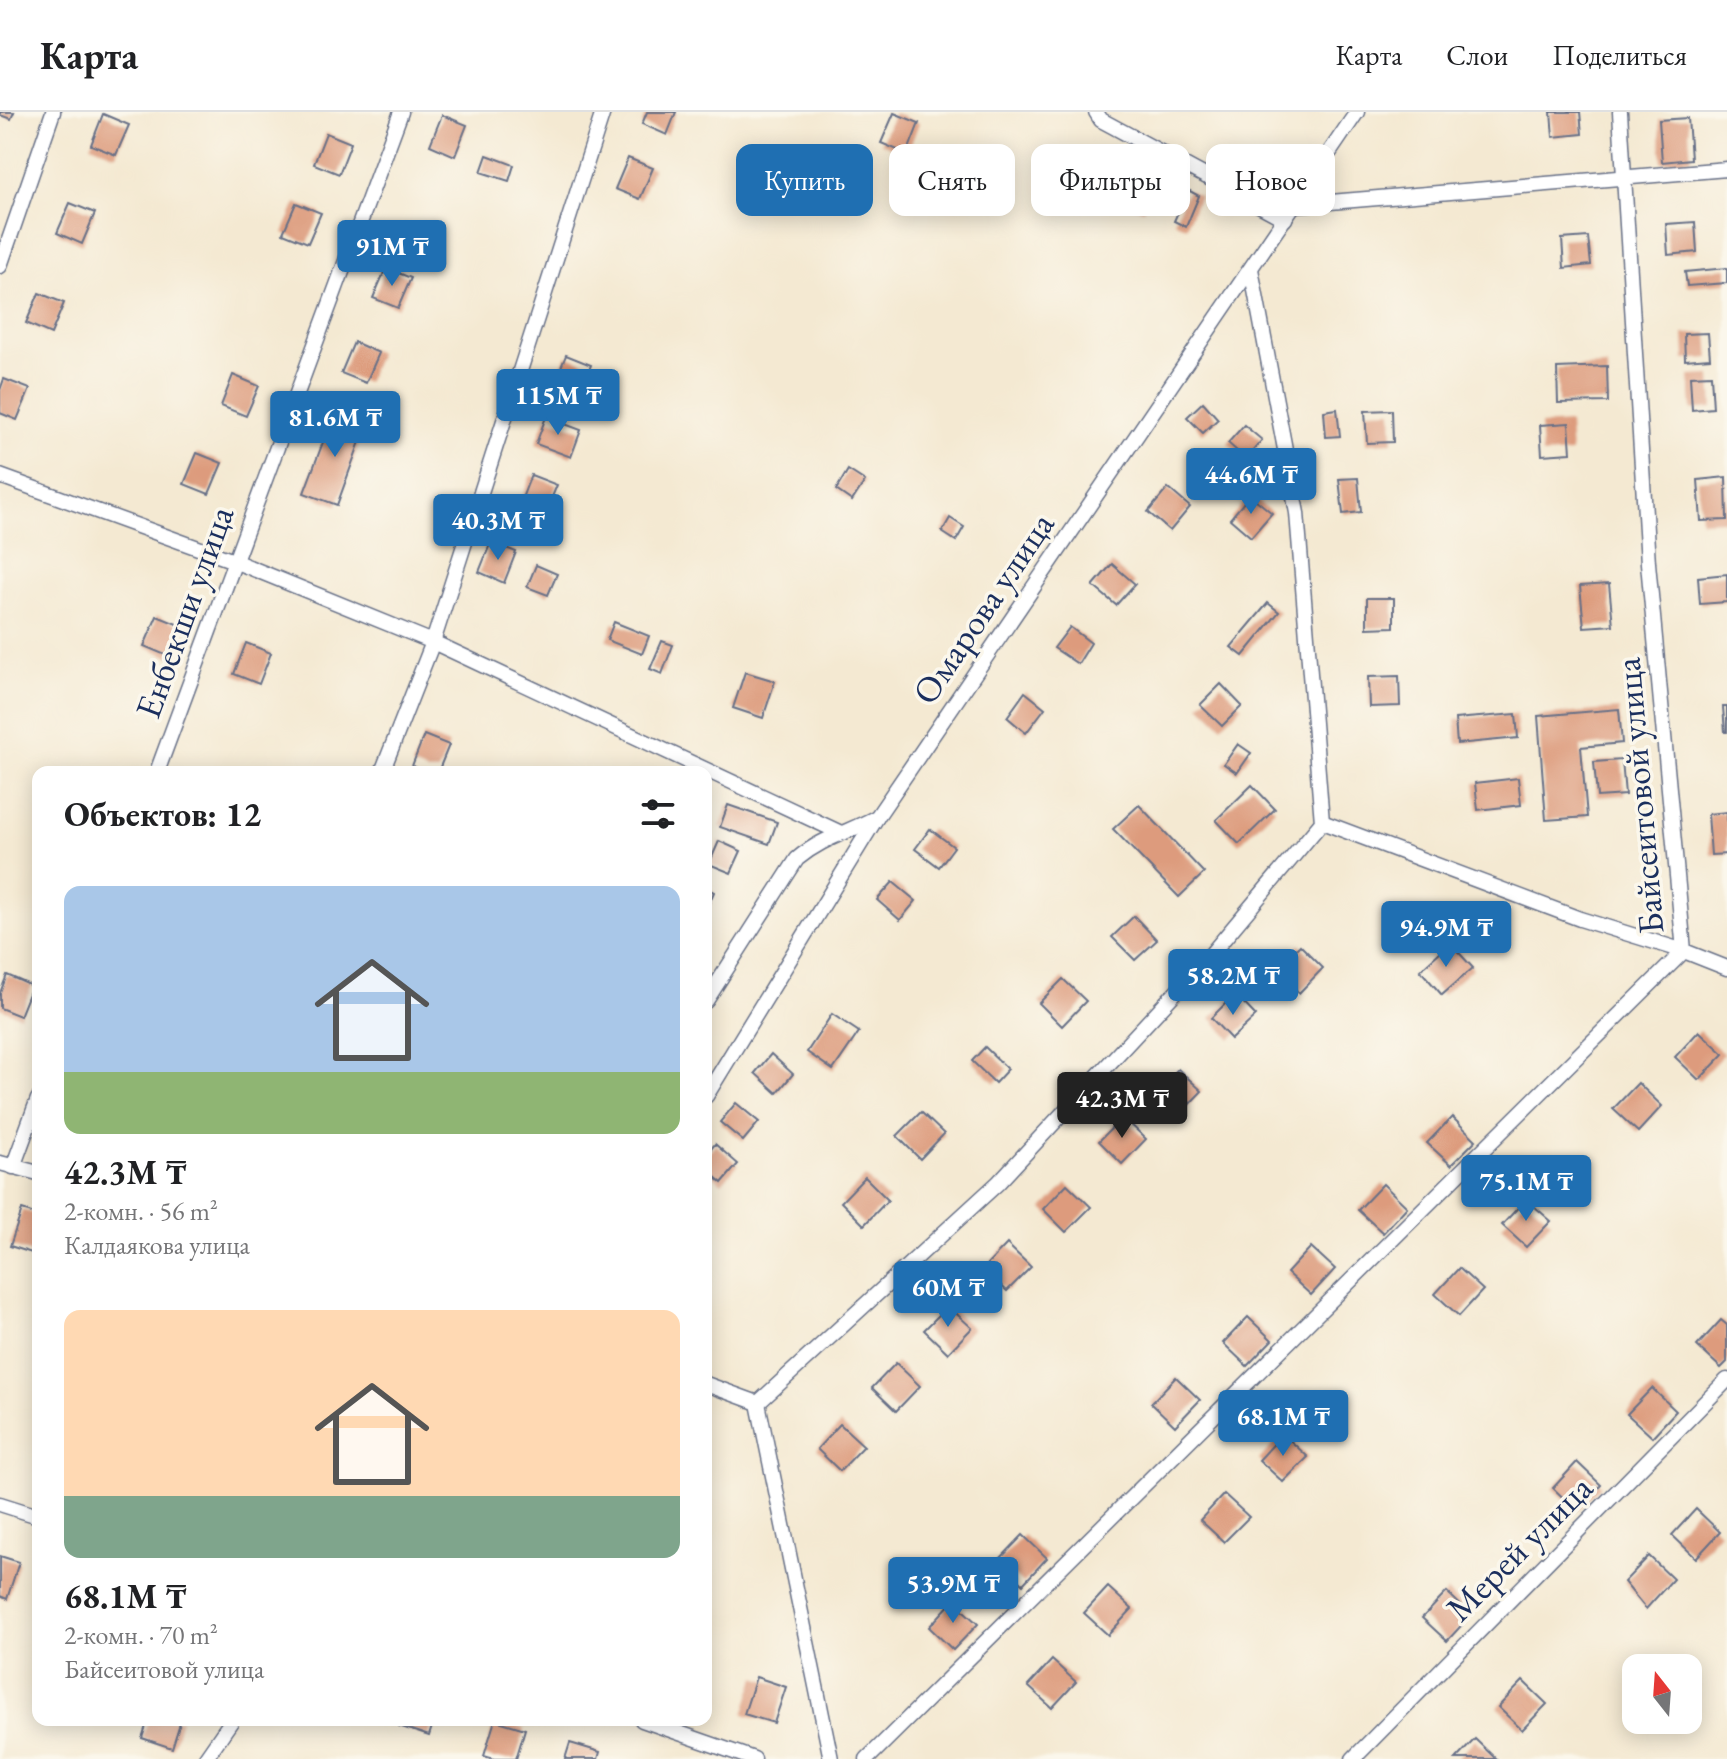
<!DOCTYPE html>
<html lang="ru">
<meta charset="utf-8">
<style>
body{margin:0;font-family:"EB Garamond",serif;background:#f6f6f6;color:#202124;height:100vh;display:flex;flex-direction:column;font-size:30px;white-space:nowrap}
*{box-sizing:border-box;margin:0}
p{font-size:26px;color:#757577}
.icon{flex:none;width:44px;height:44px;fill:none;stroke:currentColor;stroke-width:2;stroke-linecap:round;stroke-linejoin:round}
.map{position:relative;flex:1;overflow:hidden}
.drawer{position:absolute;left:32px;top:654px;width:680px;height:960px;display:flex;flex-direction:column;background:#fff;border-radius:16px;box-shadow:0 4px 20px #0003}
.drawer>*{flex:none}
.banner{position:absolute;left:736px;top:32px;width:760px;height:72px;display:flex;gap:16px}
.needle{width:52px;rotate:343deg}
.controls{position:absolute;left:1622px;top:1542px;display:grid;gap:16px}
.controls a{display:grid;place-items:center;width:80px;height:80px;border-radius:16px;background:#fff;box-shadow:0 4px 20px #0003;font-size:40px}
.price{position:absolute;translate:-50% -68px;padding:0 18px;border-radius:8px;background:#1f6fb2;color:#fff;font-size:26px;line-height:52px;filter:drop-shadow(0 2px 4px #0008)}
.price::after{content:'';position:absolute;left:50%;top:48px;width:24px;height:18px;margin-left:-12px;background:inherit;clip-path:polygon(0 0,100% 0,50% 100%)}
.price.selected{background:#222;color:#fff}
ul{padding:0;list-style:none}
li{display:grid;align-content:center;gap:16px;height:424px;padding:0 32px}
li span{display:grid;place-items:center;height:248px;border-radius:16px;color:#555}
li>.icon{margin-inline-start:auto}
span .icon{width:144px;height:144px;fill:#fffc;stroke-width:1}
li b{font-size:34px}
h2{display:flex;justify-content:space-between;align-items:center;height:96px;padding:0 32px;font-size:34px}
.chip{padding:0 28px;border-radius:16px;background:#fff;box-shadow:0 4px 20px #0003;font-size:28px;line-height:72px}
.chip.selected{background:#1f6fb2;color:#fff}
header{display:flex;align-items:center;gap:48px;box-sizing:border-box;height:112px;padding:0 40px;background:#fff;border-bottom:2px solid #e0e0e0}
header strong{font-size:38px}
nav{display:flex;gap:44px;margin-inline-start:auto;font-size:28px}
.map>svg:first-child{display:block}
</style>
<header>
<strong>Карта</strong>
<nav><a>Карта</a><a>Слои</a><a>Поделиться</a></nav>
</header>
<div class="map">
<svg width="1727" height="1647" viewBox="0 0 1727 1647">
<rect width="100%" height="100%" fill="#fbf7ec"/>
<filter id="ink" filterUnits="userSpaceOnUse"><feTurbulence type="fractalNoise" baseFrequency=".0125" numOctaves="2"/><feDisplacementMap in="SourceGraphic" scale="16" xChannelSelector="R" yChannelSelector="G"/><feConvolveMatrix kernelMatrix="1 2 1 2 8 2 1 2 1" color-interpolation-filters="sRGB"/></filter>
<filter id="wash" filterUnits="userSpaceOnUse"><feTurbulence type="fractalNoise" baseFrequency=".006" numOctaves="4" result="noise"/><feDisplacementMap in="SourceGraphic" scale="32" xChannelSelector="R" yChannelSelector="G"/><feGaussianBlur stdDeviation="1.8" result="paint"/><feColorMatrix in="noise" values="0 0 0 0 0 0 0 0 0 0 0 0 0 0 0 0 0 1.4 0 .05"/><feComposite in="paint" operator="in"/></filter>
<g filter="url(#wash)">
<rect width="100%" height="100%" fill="#f4e9d2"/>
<g id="blocks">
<g fill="#dd9b7d">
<path d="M0 0H14L11 7 0 3Z"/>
<path d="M647 0H676L667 23 642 12Z"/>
<path d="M1551 0H1580L1582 22 1553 25Z"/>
<path d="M894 1 919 11 907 42 881 31Z"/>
<path d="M103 2 129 13 116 43 91 33Z"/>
<path d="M442 3 467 13 455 44 430 33Z"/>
<path d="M1688 6 1691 47 1662 50 1659 8Z"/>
<path d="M326 21 351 31 339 62 314 52Z"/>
<path d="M487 43 514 53 509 69 481 60Z"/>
<path d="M1056 45 1081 55 1069 86 1044 75Z"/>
<path d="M628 46 653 56 640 87 615 77Z"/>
<path d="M1126 58 1155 71 1143 98 1114 85Z"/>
<path d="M1188 78 1199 84 1186 115 1174 109Z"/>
<path d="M70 91 95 101 82 132 57 121Z"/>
<path d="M296 91 321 101 308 131 283 121Z"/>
<path d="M1695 110 1697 140 1668 143 1666 112Z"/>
<path d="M1588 125 1591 153 1564 156 1562 127Z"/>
<path d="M386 156 411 166 398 196 373 186Z"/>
<path d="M1727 156V171L1687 174 1685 160Z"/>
<path d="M39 181 64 191 51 222 26 211Z"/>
<path d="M1708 221 1710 246 1685 248 1684 222Z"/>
<path d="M354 230 379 241 366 271 341 261Z"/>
<path d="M566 243 591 253 579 283 554 273Z"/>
<path d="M1607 254 1608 290 1558 291 1557 256Z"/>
<path d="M233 263 259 274 246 304 221 294Z"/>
<path d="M1711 263 1713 296 1692 298 1690 264Z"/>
<path d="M4 267 30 277 17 308 0 301V278Z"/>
<path d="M1203 290 1218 307 1203 321 1187 305Z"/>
<path d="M1337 297 1340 324 1326 325 1324 299Z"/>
<path d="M1392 298 1393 330 1367 331 1365 299Z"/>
<path d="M334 301 366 313 337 393 304 381Z"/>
<path d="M546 305 581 318 571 345 536 332Z"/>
<path d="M1569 311 1571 341 1542 343 1540 313Z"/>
<path d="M1244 313 1262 328 1246 347 1228 331Z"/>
<path d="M197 341 222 351 209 382 184 372Z"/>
<path d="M848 358 865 369 852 389 836 378Z"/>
<path d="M531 363 557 373 544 404 519 394Z"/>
<path d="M1726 365 1727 408 1701 409 1698 368Z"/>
<path d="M1358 366 1361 400 1343 402 1339 367Z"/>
<path d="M1168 376 1190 395 1170 419 1148 400Z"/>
<path d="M1250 383 1272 401 1251 425 1230 407Z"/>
<path d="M950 406 964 415 956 429 942 420Z"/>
<path d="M491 430 516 440 504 471 479 460Z"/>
<path d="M1112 452 1135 472 1116 493 1093 474Z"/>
<path d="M536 453 557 462 548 483 527 475Z"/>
<path d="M1727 462V490L1700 492 1698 465Z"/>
<path d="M1609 472 1613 513 1584 515 1580 474Z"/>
<path d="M1367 486H1394V515L1367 516Z"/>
<path d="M1268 491 1279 500 1243 544 1231 535Z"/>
<path d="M157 504 182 514 170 545 144 534Z"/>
<path d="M614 510 649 524 642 542 607 528Z"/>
<path d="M1070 515 1091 531 1078 552 1054 536Z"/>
<path d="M662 529 673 533 662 562 650 557Z"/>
<path d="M246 531 271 541 259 572 234 562Z"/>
<path d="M745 560 775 569 763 606 733 596Z"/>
<path d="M1399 564 1400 594 1369 595 1368 565Z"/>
<path d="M1221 572 1242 594 1222 614 1200 593Z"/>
<path d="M1025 580 1045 596 1026 621 1007 605Z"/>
<path d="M1723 595H1727V620H1725Z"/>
<path d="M1619 597 1622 631 1581 635 1587 705 1546 708 1538 604Z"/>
<path d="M1516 602 1518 626 1457 632 1455 607Z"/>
<path d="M424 623 449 633 438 660H427L412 654Z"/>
<path d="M1238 632 1251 641 1237 661 1224 652Z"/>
<path d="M1622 648 1625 683 1597 685 1594 650Z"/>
<path d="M1518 666 1521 693 1478 698 1475 671Z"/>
<path d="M1252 673 1275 697 1239 732 1216 708Z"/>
<path d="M728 693 777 710 769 732 720 715Z"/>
<path d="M1139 693 1204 761 1179 785 1113 717Z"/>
<path d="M1727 700V742L1711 743 1708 702Z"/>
<path d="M930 717 954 735 939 755 915 737Z"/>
<path d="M719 729 741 739 731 761 709 752Z"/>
<path d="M893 770 916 789 900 808 877 788Z"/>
<path d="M706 776 714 780 706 798Z"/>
<path d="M1134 804 1157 828 1135 848 1112 825Z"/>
<path d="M1450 831 1473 856 1442 883 1420 858Z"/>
<path d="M1300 833 1323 856 1299 881 1275 858Z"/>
<path d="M7 863 32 874 20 904 0 896V881Z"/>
<path d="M1063 867 1086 889 1062 914 1039 891Z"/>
<path d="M1235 882 1256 904 1231 927 1211 906Z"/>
<path d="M832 902 859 920 833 958 807 940Z"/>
<path d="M1699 919 1724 942 1699 968 1675 945Z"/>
<path d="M985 935 1008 957 995 971 972 949Z"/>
<path d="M771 942 793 962 777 981 755 961Z"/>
<path d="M1178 957 1202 979 1178 1004 1154 982Z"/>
<path d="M1638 971 1662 994 1638 1020 1613 997Z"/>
<path d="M736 991 759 1010 743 1029 720 1010Z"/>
<path d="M921 1000 944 1022 920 1047 897 1024Z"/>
<path d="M1123 1005 1146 1027 1122 1052 1099 1029Z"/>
<path d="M1452 1005 1476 1028 1451 1053 1427 1031Z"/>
<path d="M715 1032 738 1052 722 1071 706 1057V1043Z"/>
<path d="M865 1065 888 1088 864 1113 841 1090Z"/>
<path d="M1067 1072 1091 1095 1066 1120 1043 1097Z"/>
<path d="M1383 1072 1407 1095 1383 1121 1358 1098Z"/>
<path d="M1526 1087 1551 1109 1526 1135 1502 1113Z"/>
<path d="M22 1098 38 1103V1143L10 1134Z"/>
<path d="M1007 1132 1031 1155 1007 1179 983 1157Z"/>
<path d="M1311 1135 1335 1157 1311 1183 1287 1161Z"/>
<path d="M1459 1156 1483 1178 1459 1204 1435 1182Z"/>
<path d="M948 1194 972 1216 948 1241 924 1218Z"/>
<path d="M1248 1205 1272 1228 1247 1254 1223 1231Z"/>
<path d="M1721 1208 1727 1213V1250L1721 1256 1697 1234Z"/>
<path d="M896 1251 920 1274 896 1299 872 1276Z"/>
<path d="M1176 1265 1200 1288 1175 1314 1151 1291Z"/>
<path d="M1652 1276 1676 1299 1652 1325 1627 1302Z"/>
<path d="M840 1312 864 1334 840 1359 817 1337Z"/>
<path d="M1283 1322 1308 1345 1283 1370 1259 1348Z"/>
<path d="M1577 1350 1601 1373 1577 1399 1553 1376Z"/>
<path d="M1224 1382 1249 1405 1224 1430 1200 1408Z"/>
<path d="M1696 1397 1720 1420 1696 1446 1672 1423Z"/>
<path d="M1023 1423 1047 1446 1023 1472 998 1449Z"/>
<path d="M0 1444 19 1450 7 1487 0 1484Z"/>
<path d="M1649 1444 1673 1467 1646 1497 1624 1470Z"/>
<path d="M1108 1475 1132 1497 1108 1523 1084 1501Z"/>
<path d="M1447 1480 1471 1503 1447 1529 1422 1506Z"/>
<path d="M953 1489 978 1512 953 1538 929 1515Z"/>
<path d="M1052 1548 1076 1570 1052 1596 1028 1574Z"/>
<path d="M756 1565 786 1575 774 1611 744 1602Z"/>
<path d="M1523 1569 1547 1592 1522 1618 1498 1595Z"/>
<path d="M148 1608H181L172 1636 142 1626Z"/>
<path d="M401 1608H434L429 1624 399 1614Z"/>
<path d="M495 1608 525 1617 516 1647H494L484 1644Z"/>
<path d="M1475 1627 1496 1647H1456Z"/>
<path d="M570 1631 600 1640 598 1647H565Z"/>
</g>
</g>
</g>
<g filter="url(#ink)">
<use href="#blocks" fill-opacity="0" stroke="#677087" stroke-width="2"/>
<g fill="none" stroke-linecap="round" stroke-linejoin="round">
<g stroke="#677087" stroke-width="17">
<g id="minor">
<path d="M1096 0 1101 8 1285 107"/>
<path d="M1294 93 1727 57"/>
<path d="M0 154 53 0"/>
<path d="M0 364 234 449 433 530 841 721"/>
<path d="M157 660 401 0"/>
<path d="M382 660 433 530 603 0"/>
<path d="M1322 710 1580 807 1684 839 1727 856"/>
<path d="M706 889 797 747C823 725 848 721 877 705L1357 0"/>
<path d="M706 984 877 705"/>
<path d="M0 1051 38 1061"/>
<path d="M13 1055 38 987"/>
<path d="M706 1272 758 1291 998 1071 1212 841 1322 710 1297 401 1251 157"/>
<path d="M758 1291 831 1647"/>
<path d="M0 1392 38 1404"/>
<path d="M642 1608 754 1647"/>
<path d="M205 1647 232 1608"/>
<path d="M867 1647 1684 839 1648 451 1620 0"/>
<path d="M1353 1647 1727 1268"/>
</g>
</g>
<use href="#minor" stroke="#fff" stroke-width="14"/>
</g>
</g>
<g text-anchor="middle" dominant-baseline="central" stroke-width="7" stroke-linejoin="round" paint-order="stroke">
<g font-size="36" fill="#1b2f5e" stroke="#fbf7ec">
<text transform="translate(983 496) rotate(-56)">Омарова улица</text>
<text transform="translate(184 500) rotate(-70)">Енбекши улица</text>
<text transform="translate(1639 684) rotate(-95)">Байсеитовой улица</text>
<text transform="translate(1519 1436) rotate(-45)">Мерей улица</text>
</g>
</g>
</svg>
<div class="controls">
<a><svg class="needle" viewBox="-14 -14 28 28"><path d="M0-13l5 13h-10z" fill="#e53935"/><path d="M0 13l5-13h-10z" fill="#757577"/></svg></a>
</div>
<b class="price" style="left:392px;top:176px">91M ₸</b>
<b class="price" style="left:558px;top:325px">115M ₸</b>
<b class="price" style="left:335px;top:347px">81.6M ₸</b>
<b class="price" style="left:1251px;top:404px">44.6M ₸</b>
<b class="price" style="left:498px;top:450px">40.3M ₸</b>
<b class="price" style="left:1446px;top:857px">94.9M ₸</b>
<b class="price" style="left:1233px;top:905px">58.2M ₸</b>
<b class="price selected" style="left:1122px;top:1028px">42.3M ₸</b>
<b class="price" style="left:1526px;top:1111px">75.1M ₸</b>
<b class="price" style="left:948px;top:1217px">60M ₸</b>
<b class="price" style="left:1283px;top:1346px">68.1M ₸</b>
<b class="price" style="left:953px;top:1513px">53.9M ₸</b>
<div class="banner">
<a class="chip selected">Купить</a>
<a class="chip">Снять</a>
<a class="chip">Фильтры</a>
<a class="chip">Новое</a>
</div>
<section class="drawer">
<h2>Объектов: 12<svg class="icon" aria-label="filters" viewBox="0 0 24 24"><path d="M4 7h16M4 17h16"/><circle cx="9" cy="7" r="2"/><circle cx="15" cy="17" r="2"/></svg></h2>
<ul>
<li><span style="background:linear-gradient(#a9c7e8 75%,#8fb573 0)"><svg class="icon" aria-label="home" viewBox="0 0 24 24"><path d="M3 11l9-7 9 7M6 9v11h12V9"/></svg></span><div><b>42.3M ₸</b><p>2-комн. · 56 m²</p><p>Калдаякова улица</p></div></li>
<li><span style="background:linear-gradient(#ffd9b3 75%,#7fa58c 0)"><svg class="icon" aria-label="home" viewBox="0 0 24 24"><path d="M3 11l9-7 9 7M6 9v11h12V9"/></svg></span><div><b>68.1M ₸</b><p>2-комн. · 70 m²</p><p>Байсеитовой улица</p></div></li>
</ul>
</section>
</div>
